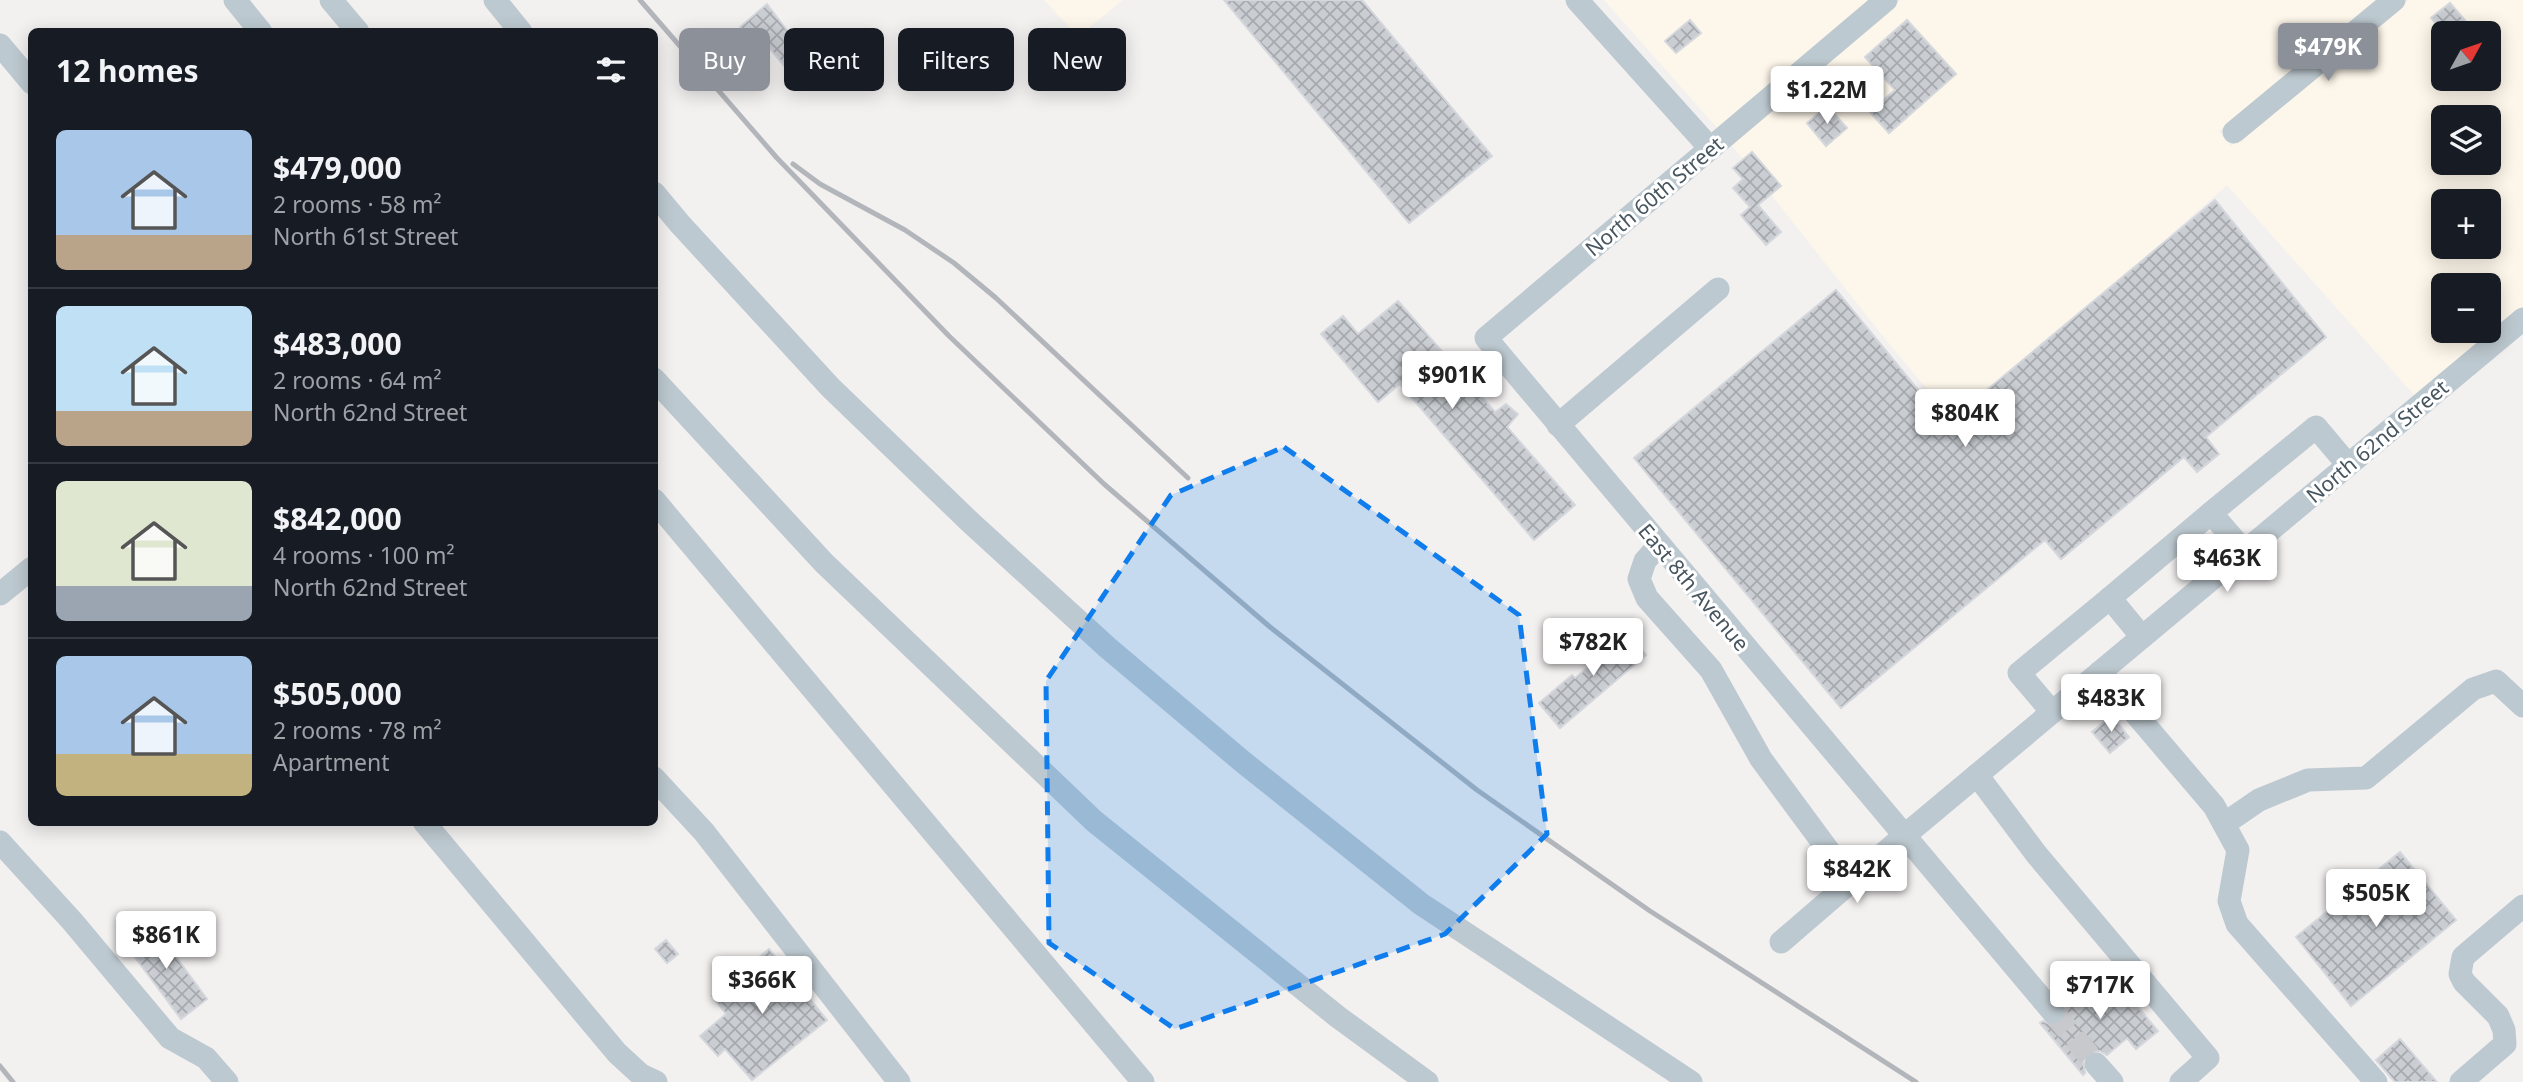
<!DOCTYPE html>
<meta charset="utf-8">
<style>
body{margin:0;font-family:"Noto Sans",sans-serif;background:#20242c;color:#f1f3f6;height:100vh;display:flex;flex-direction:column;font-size:26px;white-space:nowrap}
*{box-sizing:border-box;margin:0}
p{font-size:23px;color:#9ea1a6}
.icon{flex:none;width:38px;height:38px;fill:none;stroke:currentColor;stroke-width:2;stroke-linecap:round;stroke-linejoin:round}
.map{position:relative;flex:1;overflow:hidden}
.sheet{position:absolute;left:28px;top:28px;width:630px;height:798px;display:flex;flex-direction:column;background:#171b24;border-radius:10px;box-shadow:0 4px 18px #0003}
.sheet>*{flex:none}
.hud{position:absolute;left:679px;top:28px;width:665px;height:63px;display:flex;gap:14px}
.needle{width:46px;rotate:50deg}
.controls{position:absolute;left:2431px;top:21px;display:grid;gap:14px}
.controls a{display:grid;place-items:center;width:70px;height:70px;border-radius:10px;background:#171b24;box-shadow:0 4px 18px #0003;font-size:35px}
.price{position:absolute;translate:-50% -60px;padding:0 16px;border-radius:7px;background:#fff;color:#222;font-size:23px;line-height:46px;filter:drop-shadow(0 2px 4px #0008)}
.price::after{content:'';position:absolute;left:50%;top:42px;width:21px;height:16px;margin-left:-10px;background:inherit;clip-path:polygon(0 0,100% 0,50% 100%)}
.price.selected{background:#8c9099;color:#fff}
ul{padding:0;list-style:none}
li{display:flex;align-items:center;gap:21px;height:175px;padding:0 28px}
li+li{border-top:2px solid #363941}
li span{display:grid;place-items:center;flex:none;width:196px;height:140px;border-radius:10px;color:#555}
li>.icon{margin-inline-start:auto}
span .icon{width:84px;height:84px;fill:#fffc;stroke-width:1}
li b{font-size:30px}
h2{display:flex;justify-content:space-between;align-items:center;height:84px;padding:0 28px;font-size:30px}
.chip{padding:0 24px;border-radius:10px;background:#171b24;box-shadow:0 4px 18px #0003;font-size:24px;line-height:63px}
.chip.selected{background:#8c9099;color:#fff}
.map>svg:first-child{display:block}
</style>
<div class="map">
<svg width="2523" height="1082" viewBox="0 0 2523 1082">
<defs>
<pattern id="building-cross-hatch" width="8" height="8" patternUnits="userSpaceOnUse" patternTransform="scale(1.75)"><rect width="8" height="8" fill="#caced3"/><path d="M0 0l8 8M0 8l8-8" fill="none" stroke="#a6aaae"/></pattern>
</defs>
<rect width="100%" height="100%" fill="#f3f0f0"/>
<g fill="#fdf6ea" fill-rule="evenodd">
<path d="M1044 0H1123L1078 37Z"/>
<path d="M1604 0H1871L1718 129Z"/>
<path d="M1901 0H2378L2219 131 2231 146 2409 0H2523V306L2415 396 2227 185 1956 424 1882 335 1731 144ZM2443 33H2488V79H2443ZM2443 117H2488V163H2443ZM2443 201H2488V247H2443ZM2443 285H2488V331H2443Z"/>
</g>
<g fill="url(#building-cross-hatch)" stroke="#d4d7dc" stroke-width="2">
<path d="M1224 0H1362L1492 156 1409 223Z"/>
<path d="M2450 3 2476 33H2444L2431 18Z"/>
<path d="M767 4 805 54 787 69 765 43 758 48 740 27Z"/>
<path d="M1690 20 1701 33 1676 53 1665 41Z"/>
<path d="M1907 20 1956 74 1889 133 1870 112 1895 90 1865 57Z"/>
<path d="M1827 106 1847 128 1826 146 1807 123Z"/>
<path d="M1752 152 1781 186 1758 205 1781 232 1766 245 1741 215 1750 207 1733 188 1743 179 1733 168Z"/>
<path d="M2215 200 2326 337 2206 437 2219 454 2197 472 2184 457 2061 559 2045 540 1841 708 1634 458 1836 290 1946 424Z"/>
<path d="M1398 301 1495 412 1506 404 1518 414 1507 427 1575 505 1534 540 1400 384 1378 402 1321 334 1343 316 1358 334Z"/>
<path d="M1609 631 1618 642 1628 634 1646 655 1560 728 1539 703 1572 675 1575 678 1598 659 1589 648Z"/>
<path d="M2112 716 2129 737 2110 753 2092 732Z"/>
<path d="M2400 852 2456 920 2351 1006 2296 937Z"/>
<path d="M152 924 207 999 181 1019 125 944Z"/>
<path d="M666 940 678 954 667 963 655 949Z"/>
<path d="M769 949 827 1020 752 1080 725 1049 718 1056 700 1036 726 1014 712 996Z"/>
<path d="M2106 969 2158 1031 2136 1049 2127 1038 2107 1055 2100 1051 2087 1053 2083 1060 2085 1073 2083 1075 2040 1023 2043 1021 2055 1026 2061 1023 2066 1016 2064 1003Z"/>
<path d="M2400 1039 2437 1082H2395L2376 1060Z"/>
</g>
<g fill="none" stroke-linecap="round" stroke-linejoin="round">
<path stroke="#c8c9cc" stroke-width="23" stroke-dasharray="23 11" stroke-linecap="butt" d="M2053 1012 2096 1064"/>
<g stroke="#bdc9d0" stroke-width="23">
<path d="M235 0 261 32"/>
<path d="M331 0 358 32"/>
<path d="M495 0 521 32"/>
<path d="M1577 0 1710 148"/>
<path d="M1886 0 1486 338 2053 1012"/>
<path d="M0 45 32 83"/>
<path d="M2234 132 2394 0"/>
<path d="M654 193 680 224 830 387 970 522 1108 648 1243 762 1421 904 1691 1082"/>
<path d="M654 379 824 563 1094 821 1338 1017 1427 1082"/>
<path d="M1558 425 1718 289"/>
<path d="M654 500 1143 1082"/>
<path d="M2211 513 2316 427 2348 465"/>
<path d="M1659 545 1645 561 1639 579 1647 598 1711 670 1761 759 1851 881"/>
<path d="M0 594 32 568"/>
<path d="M2110 598 2211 513 2244 551"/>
<path d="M2100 672 2214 806 2238 850 2229 901 2237 924 2376 1082"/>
<path d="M2052 712 2019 673 2110 598 2142 637"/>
<path d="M1977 775 2037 855 2208 1058 2181 1082"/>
<path d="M654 778 704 832 899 1082"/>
<path d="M424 822 617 1053 641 1075 656 1082"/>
<path d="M2224 824 2259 800 2308 780 2366 778 2473 689 2496 681 2523 706"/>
<path d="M0 842 72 921 170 1038 206 1058 227 1082"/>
<path d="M1781 942 1904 836 2523 319"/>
<path d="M2096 1064 2112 1082"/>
<path d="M2461 1082 2505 1044 2504 1030 2498 1016 2464 982 2460 974 2463 957 2523 906"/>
</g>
<g stroke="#b2b6bb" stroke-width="5">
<path d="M640 0 777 158 949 336 1104 484 1270 627 1477 790 1650 911 1916 1082"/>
<path d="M793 164 820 184 905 230 954 263 996 298 1188 478"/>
<path d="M0 1066 13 1082"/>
</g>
</g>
<path fill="#107ded" fill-opacity="0.2" stroke="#107ded" stroke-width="5" stroke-dasharray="14 9" stroke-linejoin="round" d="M1284 447 1519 615 1547 834 1445 934 1175 1029 1049 943 1046 681 1171 495Z"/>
<g text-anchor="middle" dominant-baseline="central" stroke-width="6" stroke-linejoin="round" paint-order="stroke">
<g font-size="21" fill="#47555f" stroke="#fff">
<text transform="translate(1654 196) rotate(-40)">North 60th Street</text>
<text transform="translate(2377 441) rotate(-40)">North 62nd Street</text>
<text transform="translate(1694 587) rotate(50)">East 8th Avenue</text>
</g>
</g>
</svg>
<div class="controls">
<a><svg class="needle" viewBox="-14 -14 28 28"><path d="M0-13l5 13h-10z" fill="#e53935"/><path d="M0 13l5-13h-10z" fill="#9ea1a6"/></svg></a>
<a><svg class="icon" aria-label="layers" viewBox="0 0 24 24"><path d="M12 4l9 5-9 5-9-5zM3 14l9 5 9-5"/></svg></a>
<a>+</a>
<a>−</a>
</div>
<b class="price selected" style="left:2328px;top:83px">$479K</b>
<b class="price" style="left:1827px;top:126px">$1.22M</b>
<b class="price" style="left:1452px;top:411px">$901K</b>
<b class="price" style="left:1965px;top:449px">$804K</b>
<b class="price" style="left:2227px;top:594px">$463K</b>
<b class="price" style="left:1593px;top:678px">$782K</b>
<b class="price" style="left:2111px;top:734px">$483K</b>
<b class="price" style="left:1857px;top:905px">$842K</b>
<b class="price" style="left:2376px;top:929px">$505K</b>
<b class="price" style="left:166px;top:971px">$861K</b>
<b class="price" style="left:762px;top:1016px">$366K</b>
<b class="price" style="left:2100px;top:1021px">$717K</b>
<div class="hud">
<a class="chip selected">Buy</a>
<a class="chip">Rent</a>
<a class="chip">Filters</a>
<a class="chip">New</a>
</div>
<section class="sheet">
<h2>12 homes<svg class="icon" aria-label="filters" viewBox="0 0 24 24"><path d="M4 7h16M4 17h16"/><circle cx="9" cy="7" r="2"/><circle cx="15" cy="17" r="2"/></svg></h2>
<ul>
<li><span style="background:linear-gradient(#a9c7e8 75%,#b9a48a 0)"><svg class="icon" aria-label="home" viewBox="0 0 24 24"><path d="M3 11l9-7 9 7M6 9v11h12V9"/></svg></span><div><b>$479,000</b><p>2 rooms · 58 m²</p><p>North 61st Street</p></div></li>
<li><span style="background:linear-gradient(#bfe0f5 75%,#b9a48a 0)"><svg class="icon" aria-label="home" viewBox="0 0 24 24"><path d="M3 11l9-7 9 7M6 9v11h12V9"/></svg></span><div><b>$483,000</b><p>2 rooms · 64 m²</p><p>North 62nd Street</p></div></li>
<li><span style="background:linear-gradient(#dfe7d0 75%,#9aa5b1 0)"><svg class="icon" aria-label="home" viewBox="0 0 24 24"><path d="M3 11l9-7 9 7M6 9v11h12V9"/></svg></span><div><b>$842,000</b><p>4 rooms · 100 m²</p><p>North 62nd Street</p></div></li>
<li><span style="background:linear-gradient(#a9c7e8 70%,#c2b280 0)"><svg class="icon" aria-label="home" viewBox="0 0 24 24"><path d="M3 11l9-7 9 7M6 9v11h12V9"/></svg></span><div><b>$505,000</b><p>2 rooms · 78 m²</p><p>Apartment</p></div></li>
</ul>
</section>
</div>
